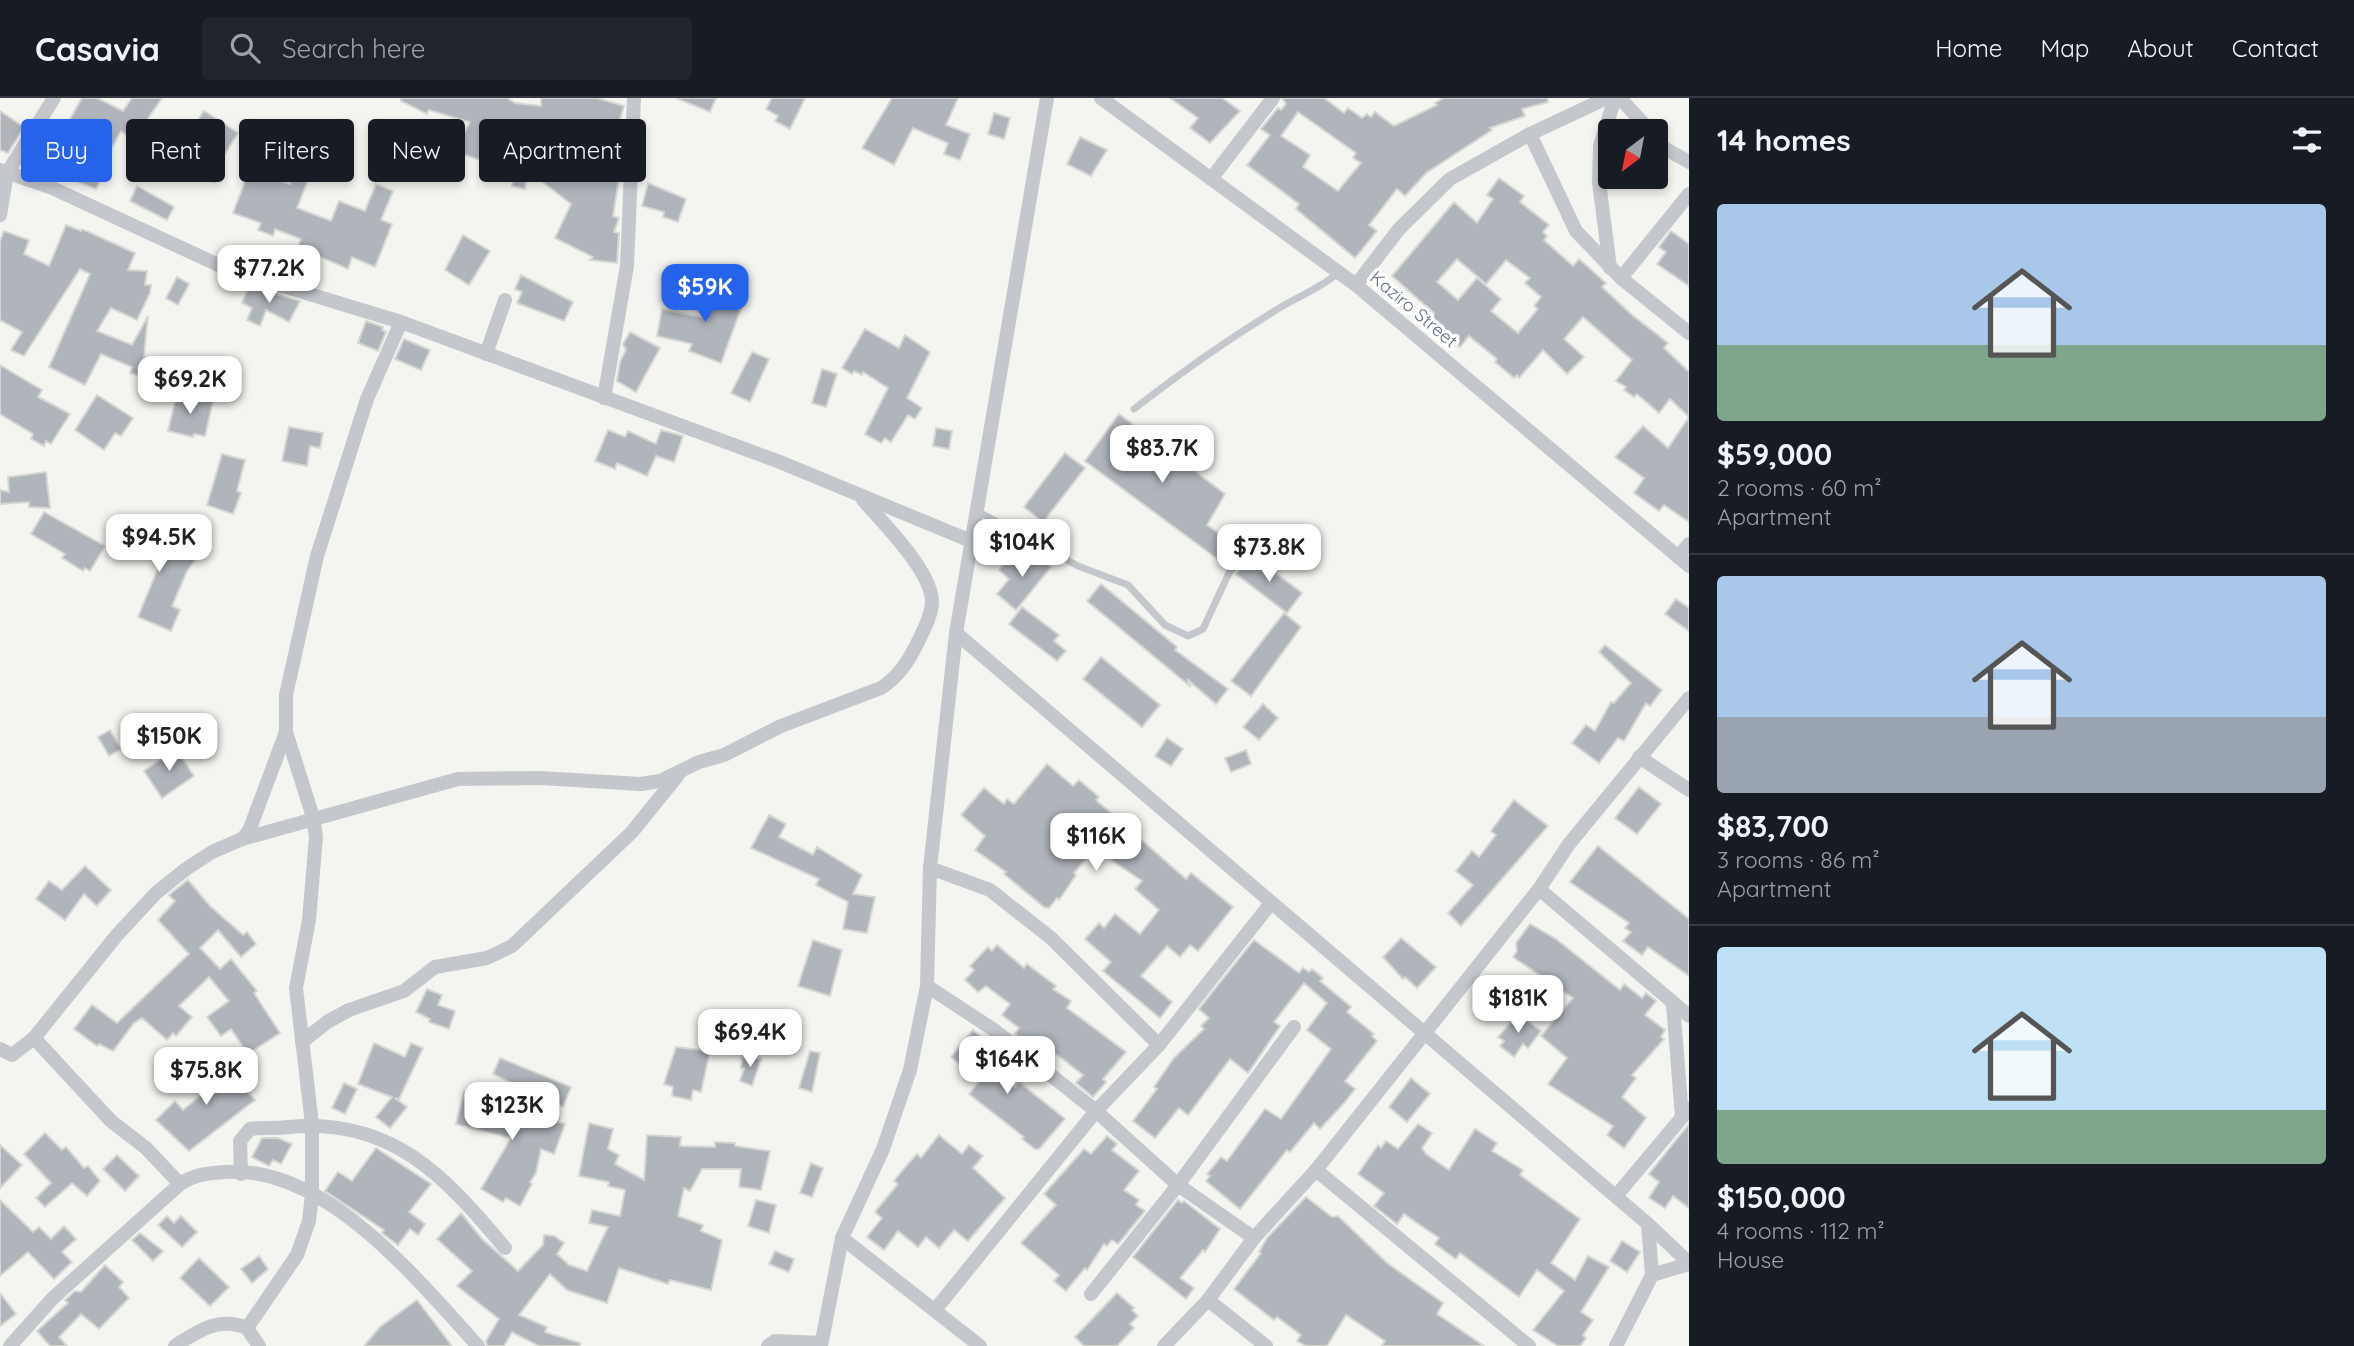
<!DOCTYPE html>
<meta charset="utf-8">
<style>
body{margin:0;font-family:Quicksand,sans-serif;background:#20242c;color:#f1f3f6;height:100vh;display:flex;flex-direction:column;font-size:26px;white-space:nowrap}
*{box-sizing:border-box;margin:0}
p{font-size:23px;color:#9ea1a6}
.icon{flex:none;width:38px;height:38px;fill:none;stroke:currentColor;stroke-width:2;stroke-linecap:round;stroke-linejoin:round}
.map{position:relative;flex:1;overflow:hidden}
.sheet{display:flex;flex-direction:column;background:#171b24;width:665px}
.sheet>*{flex:none}
.top-card{position:absolute;left:21px;top:21px;width:665px;height:63px;display:flex;gap:14px}
.needle{width:46px;rotate:212deg}
.tools{position:absolute;left:1598px;top:21px;display:grid;gap:14px}
.tools a{display:grid;place-items:center;width:70px;height:70px;border-radius:7px;background:#171b24;box-shadow:0 4px 10px #0003;font-size:35px}
.price{position:absolute;translate:-50% -60px;padding:0 16px;border-radius:14px;background:#fff;color:#222;font-size:23px;line-height:46px;filter:drop-shadow(0 2px 4px #0008)}
.price::after{content:'';position:absolute;left:50%;top:42px;width:21px;height:16px;margin-left:-10px;background:inherit;clip-path:polygon(0 0,100% 0,50% 100%)}
.price.active{background:#2563eb;color:#fff}
ul{padding:0;list-style:none}
li{display:grid;align-content:center;gap:14px;height:371px;padding:0 28px}
li+li{border-top:2px solid #363941}
li span{display:grid;place-items:center;height:217px;border-radius:7px;color:#555}
li>.icon{margin-inline-start:auto}
span .icon{width:126px;height:126px;fill:#fffc;stroke-width:1}
li b{font-size:30px}
h2{display:flex;justify-content:space-between;align-items:center;height:84px;padding:0 28px;font-size:30px}
.chip{padding:0 24px;border-radius:7px;background:#171b24;box-shadow:0 4px 10px #0003;font-size:24px;line-height:63px}
.chip.active{background:#2563eb;color:#fff}
header{display:flex;align-items:center;gap:42px;box-sizing:border-box;height:98px;padding:0 35px;background:#171b24;border-bottom:2px solid #363941}
header strong{font-size:33px}
nav{display:flex;gap:38px;margin-inline-start:auto;font-size:24px}
.search{width:490px;height:63px;background:#20242c;display:flex;align-items:center;gap:18px;box-sizing:border-box;padding:0 24px;border-radius:7px;color:#9ea1a6;font-size:26px}
main{display:flex;flex:1;min-height:0}
.map>svg:first-child{display:block}
</style>
<header>
<strong>Casavia</strong>
<div class="search"><svg class="icon" aria-label="search" viewBox="0 0 24 24"><circle cx="10" cy="10" r="6"/><path d="M15 15l6 6"/></svg>Search here</div>
<nav><a>Home</a><a>Map</a><a>About</a><a>Contact</a></nav>
</header>
<main>
<div class="map">
<svg width="1689" height="1248" viewBox="0 0 1689 1248">
<rect width="100%" height="100%" fill="#f4f5f0"/>
<g fill="#afb5bb" stroke="#d6d6d3" stroke-width="2" fill-rule="evenodd">
<path d="M82 0H97L123 13 132 0H162L133 42 121 33 105 62 109 64 96 91 26 63 41 39 72 52 83 31 69 23Z"/>
<path d="M401 0H507L515 5 541 8V0H597L624 8 608 59 622 62 613 118 619 120 614 134 619 135 617 165 590 162 593 159 555 140 571 106 539 81 569 41 536 37 535 43 530 42 525 91 512 88 515 75 455 53 470 24 429 12 427 16 401 3Z"/>
<path d="M676 0H716L710 14Z"/>
<path d="M772 0H805L790 31 775 23 778 18 766 11Z"/>
<path d="M892 0H958L946 27 970 36 960 62 944 56 948 45 913 30 894 67 862 50Z"/>
<path d="M1170 0H1222L1240 13 1210 45 1190 30 1198 20Z"/>
<path d="M1282 0H1324L1344 15 1348 10 1362 20 1367 16 1371 19 1375 14 1394 28 1437 7 1435 5 1444 0H1547L1548 4 1522 11 1525 18 1490 30 1492 32 1426 75 1405 98 1397 91 1369 127 1377 133 1355 160 1296 111 1299 106 1247 67 1270 37 1261 31 1278 10 1281 12 1286 6ZM1298 14 1356 55 1353 60 1361 65 1338 93 1303 69 1310 57 1281 38Z"/>
<path d="M0 13 24 29 8 55 0 52Z"/>
<path d="M204 13 238 35 216 70 221 74 214 84 180 61 192 42 187 39Z"/>
<path d="M994 15 1010 20 1004 41 988 36Z"/>
<path d="M1080 39 1107 52 1091 78 1067 66Z"/>
<path d="M434 40 448 48 435 71 421 64Z"/>
<path d="M305 55 319 62 314 73 312 72 297 110 331 123 339 103 365 113 376 86 393 93 381 122 392 126 375 169 352 159 348 171 298 149 301 141 275 131 273 138 258 132 261 125 233 115 249 73 290 86Z"/>
<path d="M1499 80 1524 98 1520 104 1549 127 1543 134 1547 138 1544 142 1573 168 1579 161 1606 185 1602 189 1632 217 1668 245 1664 250 1689 274V319L1670 301 1659 315 1637 296 1634 299 1624 292 1626 289 1616 283 1632 262 1583 219 1564 241 1584 259 1567 276 1543 252 1519 280 1517 277 1514 280 1495 264 1497 261 1469 238 1460 249 1429 221 1434 215 1392 178 1454 104 1477 125 1493 101 1487 97ZM1457 161 1486 186 1506 162 1530 180 1525 185 1541 199 1534 208 1538 211 1518 235 1491 213 1501 201 1477 180 1458 202 1437 184Z"/>
<path d="M648 85 686 101 678 124 663 119 664 114 642 108Z"/>
<path d="M137 88 174 109 167 122 130 103Z"/>
<path d="M66 127 81 133 82 131 135 155 128 172 147 173 145 187H151L150 195 137 222 111 210 97 233 132 247 148 218 144 259 159 264 153 282 130 275 132 269 101 256 85 287 49 269 90 176 80 171 24 258 11 252 22 234 0 222V143L4 133 29 142 24 156 49 168Z"/>
<path d="M1671 133 1689 146V188L1657 166 1666 154 1659 149Z"/>
<path d="M463 137 490 153 469 187 445 172Z"/>
<path d="M521 177 573 204 564 223 517 205 522 194 515 191Z"/>
<path d="M720 177 733 180 728 199 743 205 721 265 689 253 692 246 657 238 662 211 701 219 709 193 716 195Z"/>
<path d="M177 179 189 186 178 207 166 200Z"/>
<path d="M249 188 300 203 289 224 266 212 260 228 247 222 252 210 242 205Z"/>
<path d="M366 223 383 229 382 232 386 234 378 253 358 245Z"/>
<path d="M865 231 899 250 905 237 930 254 907 300 922 310 915 321 908 317 891 344 885 340 881 345 865 336 888 290 863 274 862 277 854 273 852 276 842 270Z"/>
<path d="M630 234 660 250 636 294 617 283 620 264 626 252 623 246Z"/>
<path d="M404 241 430 252 421 272 395 261Z"/>
<path d="M752 254 769 261 750 304 731 295Z"/>
<path d="M0 267 42 292 38 299 70 316 51 346 46 343 44 348 31 341 33 336 0 316Z"/>
<path d="M822 271 837 276 826 309 812 305Z"/>
<path d="M177 295 213 303 205 338 194 336 193 339 168 333Z"/>
<path d="M97 297 133 320 121 338 115 335 104 352 75 332Z"/>
<path d="M1119 316 1225 396 1207 427 1241 451 1227 468 1085 363Z"/>
<path d="M1689 319V424L1664 407 1659 413 1634 395 1644 380 1615 359 1643 328 1668 350Z"/>
<path d="M289 329 323 335 320 350 310 348 307 368 282 363Z"/>
<path d="M936 330 952 333 949 351 933 348Z"/>
<path d="M608 332 625 339 628 333 656 346 661 332 683 338 674 364 656 358 647 378 617 365 615 371 595 363Z"/>
<path d="M1065 355 1085 370 1043 424 1024 409Z"/>
<path d="M222 356 245 362 237 393 241 395 233 416 207 407Z"/>
<path d="M46 374 50 410 29 409V404L0 406V392L9 394 8 379Z"/>
<path d="M44 414 105 448 90 473 85 470 83 473 62 460 65 456 31 436Z"/>
<path d="M123 427 153 436 197 459 187 473 172 508 180 512 171 533 138 519 161 463 116 450Z"/>
<path d="M1032 454 1051 469 1016 512 997 496 1009 481 999 472 1010 459 1020 468Z"/>
<path d="M1252 457 1302 495 1287 515 1236 476Z"/>
<path d="M1101 486 1177 549 1175 552 1228 591 1216 606 1187 581 1191 589 1087 503Z"/>
<path d="M1676 501 1689 510V533L1665 516Z"/>
<path d="M1022 509 1059 537 1054 543 1066 553 1057 563 1009 526Z"/>
<path d="M1284 515 1301 529 1251 598 1231 583Z"/>
<path d="M1605 547 1662 592 1650 608 1646 605 1624 643 1618 640 1599 665 1572 645 1586 627 1595 633 1611 604 1614 605 1631 585 1599 554Z"/>
<path d="M1101 559 1160 607 1142 629 1083 581Z"/>
<path d="M1263 606 1278 620 1259 642 1243 629Z"/>
<path d="M110 632 121 651 109 658 98 639Z"/>
<path d="M1167 640 1183 651 1171 668 1155 658Z"/>
<path d="M176 651 194 678 162 700 144 673Z"/>
<path d="M1246 652 1251 666 1231 674 1225 660Z"/>
<path d="M1047 666 1073 688 1079 682 1099 699 1096 702 1186 781 1191 775 1233 809 1198 853 1190 847 1180 859 1167 848 1141 878 1172 904 1160 920 1103 873 1111 864 1085 841 1099 825 1104 830 1115 816 1140 836 1159 812 1135 791 1142 783 1101 755 1097 760 1091 755 1074 775 1076 777 1059 802 1057 800 1049 810 1044 809 1004 776 1006 774 975 752 985 738 961 717 984 690 1004 706 1007 701 1014 706Z"/>
<path d="M1639 689 1661 706 1637 736 1615 720Z"/>
<path d="M1514 702 1548 728 1461 828 1448 815 1473 787 1456 773 1472 753 1479 759 1496 737 1491 733Z"/>
<path d="M769 717 786 726 779 739 813 757 817 749 862 777 853 796 875 799 867 835 843 831 848 804 816 787 819 781 751 750Z"/>
<path d="M1598 748 1689 821V878L1648 849 1642 857 1623 843 1631 834 1625 830 1629 825 1570 784Z"/>
<path d="M85 768 111 792 97 808 84 796 65 822 36 801 49 783 62 792Z"/>
<path d="M188 782 210 808 243 837 247 834 256 846 241 859 218 832 200 850 220 871 231 861 257 893 254 895 280 935 248 956 231 931 221 938 207 919 229 903 209 879 179 908 192 919 176 938 173 935 167 942 142 920 134 925 113 953 99 946 97 948 74 931 92 907 117 925 189 856 158 822 175 803 169 797Z"/>
<path d="M1530 826 1556 841 1620 892 1624 886 1642 900 1646 895 1656 903 1645 917 1665 932 1661 939 1664 941 1632 977 1636 980 1622 999 1646 1020 1624 1050 1607 1037 1613 1028 1548 986 1567 960 1541 938 1573 900 1513 859 1517 853 1516 845Z"/>
<path d="M1401 840 1436 869 1417 890 1405 879 1403 881 1383 859Z"/>
<path d="M813 842 842 852 830 898 798 888Z"/>
<path d="M1254 842 1299 875 1303 870 1309 874 1312 871 1323 880 1320 883 1351 909 1347 914 1374 936 1372 938 1377 943 1345 983 1355 991 1344 1005 1320 1031 1314 1025 1290 1054 1287 1052 1240 1111 1206 1083 1210 1078 1207 1076 1221 1059 1227 1063 1265 1011 1281 1021 1331 951 1307 932 1327 905 1304 885 1274 924 1280 928 1248 975 1230 961 1188 1017 1179 1010 1155 1040 1133 1023 1157 991 1154 989 1174 960 1204 931 1201 928 1209 920 1199 911Z"/>
<path d="M997 847 1024 870 1027 866 1056 888 1053 891 1071 903 1067 910 1126 954 1103 981 1106 984 1093 999 1076 985 1083 977 1038 942 1032 950 1015 936 1019 930 1002 917 1010 906 986 888 978 894 965 882 974 872 970 868 988 849 992 853Z"/>
<path d="M427 891 442 897 438 907 455 913 449 931 429 924 430 921 416 914Z"/>
<path d="M1518 916 1541 933 1528 950 1523 946 1514 959 1500 948 1504 943 1498 939Z"/>
<path d="M973 932 991 947 980 960 1015 989 1019 984 1065 1021 1039 1051H1035L1022 1041 1024 1039 969 996 980 983 951 959Z"/>
<path d="M374 945 405 959 411 945 423 950 399 1001 395 1000 407 1009 390 1030 376 1019 392 999 358 986Z"/>
<path d="M676 949 710 953 701 994 693 992 691 1002 672 998 673 989 664 986Z"/>
<path d="M810 953 820 955 812 994 799 990Z"/>
<path d="M200 954 223 979 230 973 255 1002 189 1053 156 1022 175 1003 183 1012 213 987 190 962Z"/>
<path d="M743 957 761 961 752 988 740 983 744 971 741 970Z"/>
<path d="M500 960 571 989 563 1009 493 976Z"/>
<path d="M1411 980 1430 996 1407 1024 1389 1009Z"/>
<path d="M344 985 357 991 345 1016 332 1010Z"/>
<path d="M464 994 559 1019 557 1024 565 1026 554 1056 541 1051 536 1075 530 1084 532 1086 520 1108 506 1100 503 1104 481 1091 511 1040 456 1026Z"/>
<path d="M589 1025 613 1031 608 1051 619 1057 615 1066 644 1082 647 1037 681 1039 680 1048 715 1049V1044L735 1045V1048L770 1053 761 1092 739 1089 741 1071H702L690 1093 684 1090 678 1118 703 1127 701 1133 722 1142 711 1192 670 1182 668 1186 619 1170 607 1205 567 1192 550 1176 519 1217 547 1229 545 1234 580 1245V1248H539L512 1234 504 1248H487L486 1243 499 1221 457 1188 472 1173 437 1141 461 1115 482 1141 518 1173 543 1147 544 1137 554 1138 564 1145 557 1156 569 1167 587 1173 608 1129 589 1125 592 1112 620 1118 625 1092 608 1088 609 1084 579 1078Z"/>
<path d="M1418 1026 1432 1035 1422 1050 1426 1056 1449 1072 1475 1031 1497 1045 1492 1053 1523 1072 1520 1077 1580 1121 1551 1165 1575 1182 1588 1158 1609 1169 1581 1214 1593 1222 1583 1237 1586 1240 1580 1248H1558L1533 1232 1564 1193 1537 1172 1519 1199 1460 1155 1456 1161 1435 1146 1439 1140 1404 1116 1397 1126 1374 1108 1384 1095 1358 1076 1378 1047 1381 1050 1386 1043 1398 1051Z"/>
<path d="M1689 1026V1110L1673 1098 1665 1110 1649 1100 1659 1084 1649 1076Z"/>
<path d="M45 1035 62 1052 66 1049 84 1070 88 1068 100 1083 87 1098 72 1085 45 1109 36 1100 51 1085 24 1056Z"/>
<path d="M939 1037 962 1056 969 1047 983 1058 973 1070 1005 1100 968 1143 954 1132 939 1150 926 1139 918 1149 898 1133 884 1152 867 1139 882 1120 875 1114 898 1086 894 1083 902 1073 917 1056 921 1060Z"/>
<path d="M1107 1038 1117 1046 1112 1052 1139 1073 1124 1092 1139 1102 1136 1107 1145 1113 1118 1146 1112 1142 1107 1148 1104 1146 1087 1172 1085 1170 1066 1193 1054 1183 1059 1177 1021 1145 1056 1107 1044 1096 1084 1051 1091 1056Z"/>
<path d="M262 1040H278L292 1046 281 1066 273 1062 269 1068 252 1059Z"/>
<path d="M0 1047 22 1067 0 1090Z"/>
<path d="M376 1050 431 1086 409 1114 425 1126 418 1137 410 1131 398 1147 382 1135 384 1132 325 1093 338 1074 352 1083Z"/>
<path d="M117 1057 139 1078 125 1093 103 1071Z"/>
<path d="M811 1065 823 1070 812 1099 800 1095Z"/>
<path d="M1306 1099 1332 1119 1338 1118 1387 1165 1443 1205 1437 1216 1484 1248H1382L1385 1243 1346 1217 1327 1248H1306L1297 1243 1301 1237 1277 1219 1274 1222 1234 1191 1261 1155 1259 1154 1267 1140Z"/>
<path d="M0 1102 33 1134 39 1129 51 1141 64 1128 76 1141 62 1154 72 1164 54 1181 28 1154 0 1178Z"/>
<path d="M756 1102 776 1107 769 1135 748 1128Z"/>
<path d="M1178 1102 1182 1105 1184 1103 1220 1131 1205 1154 1203 1152 1180 1180 1194 1190 1186 1201 1133 1159Z"/>
<path d="M167 1118 174 1125 181 1118 197 1134 182 1149 158 1127Z"/>
<path d="M140 1135 163 1153 153 1163 132 1142Z"/>
<path d="M1622 1143 1640 1154 1627 1174 1610 1163Z"/>
<path d="M775 1153 794 1161 789 1174 769 1166Z"/>
<path d="M259 1158 268 1171 252 1185 241 1171Z"/>
<path d="M199 1160 229 1189 210 1208 180 1180Z"/>
<path d="M105 1167 123 1184 119 1189 129 1200 99 1231 81 1216 59 1239 67 1248H50L37 1233 68 1205 65 1202 75 1193 81 1194Z"/>
<path d="M0 1195 16 1216 0 1228Z"/>
<path d="M1117 1195 1134 1210 1132 1212 1138 1218 1130 1226 1134 1230 1117 1248H1084L1075 1239Z"/>
<path d="M417 1202 452 1248H364L380 1229Z"/>
</g>
<g fill="none" stroke-linecap="round" stroke-linejoin="round">
<g stroke="#c4c7cb" stroke-width="7">
<path d="M1134 311C1179 276 1224 244 1273 214 1295 199 1317 193 1338 175"/>
<path d="M977 413 1078 468 1128 487 1165 527 1188 538 1203 531 1229 475 1261 437"/>
</g>
<g stroke="#c4c7cb" stroke-width="14">
<path d="M1101 0 1356 187 1689 468"/>
<path d="M1620 0 1650 33"/>
<path d="M1530 36 1576 133 1621 180 1689 235"/>
<path d="M1656 39 1664 50 1689 64"/>
<path d="M0 72 50 89 227 171 401 224 780 364 971 443"/>
<path d="M1211 81 1273 0"/>
<path d="M0 117 7 75 54 0"/>
<path d="M1610 170 1599 84 1600 48 1615 0"/>
<path d="M1621 180 1689 96"/>
<path d="M1356 187 1399 131 1450 81 1530 36 1607 0"/>
<path d="M486 256 505 202"/>
<path d="M604 300 627 168 634 0"/>
<path d="M1678 459 1689 446"/>
<path d="M956 535 1648 1126 1689 1165"/>
<path d="M1639 659 1689 692"/>
<path d="M242 741 458 681 540 680 641 686 660 683 699 664 724 657 781 628 881 590C899 578 908 564 918 544 923 533 932 517 932 504 932 473 883 425 863 402"/>
<path d="M930 770 990 792 1051 840 1159 947"/>
<path d="M1539 791 1689 918"/>
<path d="M927 888 994 932 1096 1013 1178 1087 1254 1140"/>
<path d="M1673 906 1682 1019"/>
<path d="M34 940 111 1023 146 1050 180 1086"/>
<path d="M302 944 327 924 349 912 404 893 435 869 487 860 512 848 632 734 678 677"/>
<path d="M0 951 12 957 34 940 117 837 156 795 186 771 212 754 242 741 249 733 286 634"/>
<path d="M1316 1072 1529 1248"/>
<path d="M241 1076 240 1043 250 1031C263 1029 275 1031 288 1029 391 1019 444 1077 505 1150"/>
<path d="M1616 1098 1689 1011"/>
<path d="M842 1140 980 1248"/>
<path d="M1652 1177 1689 1166"/>
<path d="M1091 1196 1178 1087 1294 929"/>
<path d="M1208 1202 1266 1248"/>
<path d="M935 1212 1096 1013 1159 947 1271 805"/>
<path d="M247 1230 297 1157 309 1123 312 1097V1026L296 890 309 822 316 739 313 719 286 634V597L317 458 367 301 401 224"/>
<path d="M10 1248 53 1200 180 1086C195 1076 209 1075 226 1074 325 1067 417 1181 478 1248"/>
<path d="M175 1248C198 1233 219 1218 247 1230L259 1248"/>
<path d="M768 1248 775 1243 821 1245"/>
<path d="M821 1248 842 1140 883 1051 910 972 927 888 930 770 956 535 1047 0"/>
<path d="M1164 1248 1208 1202 1254 1140 1316 1072 1539 791 1569 746 1689 600"/>
<path d="M1616 1248 1652 1177 1648 1126"/>
</g>
</g>
<g text-anchor="middle" dominant-baseline="central" stroke-width="7" stroke-linejoin="round" paint-order="stroke">
<g font-size="18" fill="#627184" stroke="#fff">
<text transform="translate(1414 211) rotate(40)">Kaziro Street</text>
</g>
</g>
</svg>
<div class="tools">
<a><svg class="needle" viewBox="-14 -14 28 28"><path d="M0-13l5 13h-10z" fill="#e53935"/><path d="M0 13l5-13h-10z" fill="#9ea1a6"/></svg></a>
</div>
<b class="price" style="left:269px;top:207px">$77.2K</b>
<b class="price active" style="left:705px;top:226px">$59K</b>
<b class="price" style="left:190px;top:318px">$69.2K</b>
<b class="price" style="left:1162px;top:387px">$83.7K</b>
<b class="price" style="left:159px;top:476px">$94.5K</b>
<b class="price" style="left:1022px;top:481px">$104K</b>
<b class="price" style="left:1269px;top:486px">$73.8K</b>
<b class="price" style="left:169px;top:675px">$150K</b>
<b class="price" style="left:1096px;top:775px">$116K</b>
<b class="price" style="left:1518px;top:937px">$181K</b>
<b class="price" style="left:750px;top:971px">$69.4K</b>
<b class="price" style="left:1007px;top:998px">$164K</b>
<b class="price" style="left:206px;top:1009px">$75.8K</b>
<b class="price" style="left:512px;top:1044px">$123K</b>
<div class="top-card">
<a class="chip active">Buy</a>
<a class="chip">Rent</a>
<a class="chip">Filters</a>
<a class="chip">New</a>
<a class="chip">Apartment</a>
</div>
</div>
<section class="sheet">
<h2>14 homes<svg class="icon" aria-label="filters" viewBox="0 0 24 24"><path d="M4 7h16M4 17h16"/><circle cx="9" cy="7" r="2"/><circle cx="15" cy="17" r="2"/></svg></h2>
<ul>
<li><span style="background:linear-gradient(#a9c7e8 65%,#7fa58c 0)"><svg class="icon" aria-label="home" viewBox="0 0 24 24"><path d="M3 11l9-7 9 7M6 9v11h12V9"/></svg></span><div><b>$59,000</b><p>2 rooms · 60 m²</p><p>Apartment</p></div></li>
<li><span style="background:linear-gradient(#a9c7e8 65%,#9aa5b1 0)"><svg class="icon" aria-label="home" viewBox="0 0 24 24"><path d="M3 11l9-7 9 7M6 9v11h12V9"/></svg></span><div><b>$83,700</b><p>3 rooms · 86 m²</p><p>Apartment</p></div></li>
<li><span style="background:linear-gradient(#bfe0f5 75%,#7fa58c 0)"><svg class="icon" aria-label="home" viewBox="0 0 24 24"><path d="M3 11l9-7 9 7M6 9v11h12V9"/></svg></span><div><b>$150,000</b><p>4 rooms · 112 m²</p><p>House</p></div></li>
</ul>
</section>
</main>
